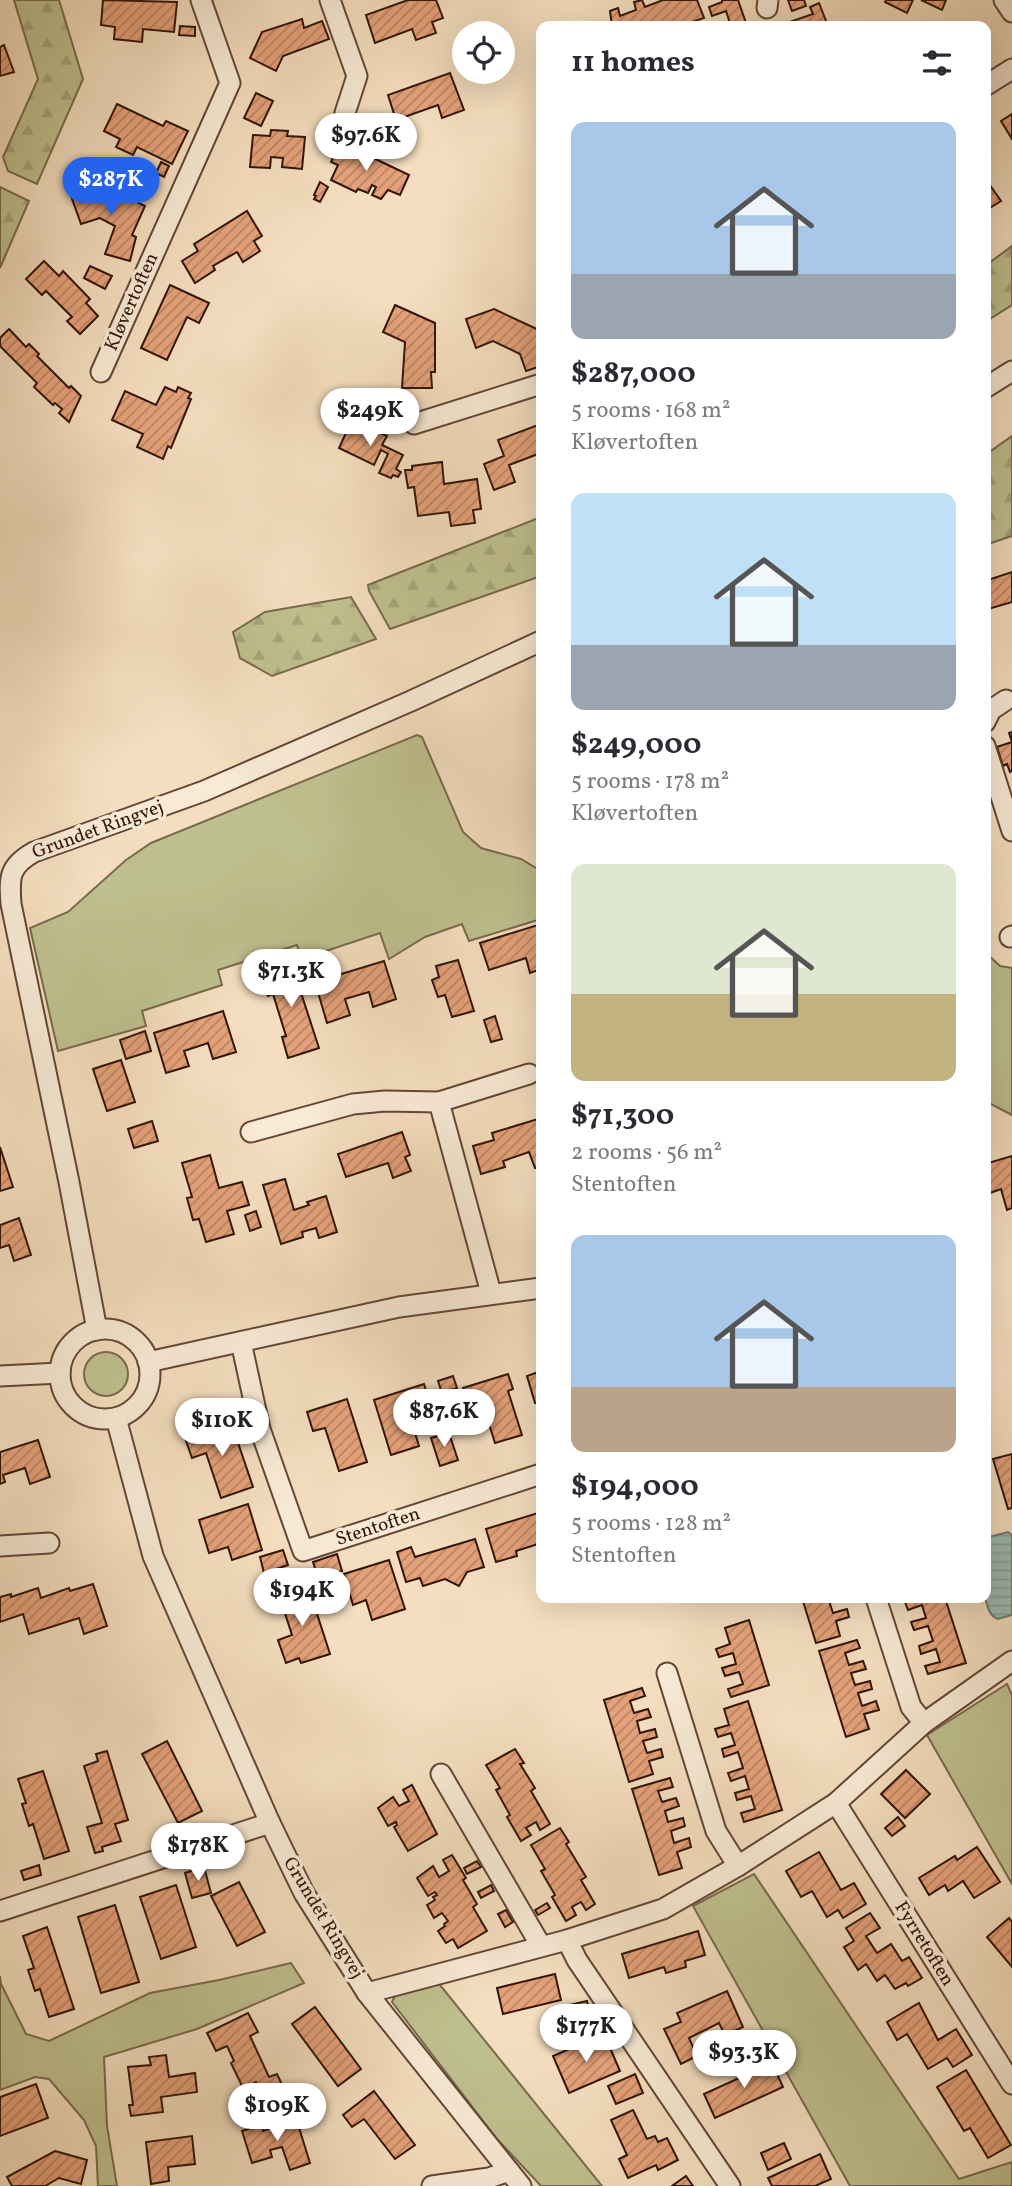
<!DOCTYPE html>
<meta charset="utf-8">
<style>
body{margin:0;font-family:Vollkorn,serif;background:#f7f7f7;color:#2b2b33;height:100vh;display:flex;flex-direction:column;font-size:26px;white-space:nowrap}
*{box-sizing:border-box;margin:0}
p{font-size:23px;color:#7c7c81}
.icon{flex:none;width:38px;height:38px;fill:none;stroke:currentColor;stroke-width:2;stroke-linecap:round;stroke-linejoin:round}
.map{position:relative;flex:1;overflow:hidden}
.drawer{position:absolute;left:536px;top:21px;width:455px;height:1582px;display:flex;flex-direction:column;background:#fff;border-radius:14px;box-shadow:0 7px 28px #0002}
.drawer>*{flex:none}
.controls{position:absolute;left:452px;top:21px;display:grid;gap:14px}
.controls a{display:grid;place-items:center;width:63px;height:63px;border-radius:50%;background:#fff;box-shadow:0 7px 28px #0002;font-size:35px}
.price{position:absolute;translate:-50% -60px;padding:0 16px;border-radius:24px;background:#fff;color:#222;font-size:23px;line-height:46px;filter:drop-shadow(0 2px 4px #0008)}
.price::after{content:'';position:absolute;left:50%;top:42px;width:21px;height:16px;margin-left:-10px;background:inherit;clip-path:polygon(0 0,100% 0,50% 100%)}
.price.current{background:#2563eb;color:#fff}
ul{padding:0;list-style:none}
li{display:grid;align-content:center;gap:14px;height:371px;padding:0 35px}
li span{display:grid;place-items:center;height:217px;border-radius:14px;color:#555}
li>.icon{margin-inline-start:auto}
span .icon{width:126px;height:126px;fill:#fffc;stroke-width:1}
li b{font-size:30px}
h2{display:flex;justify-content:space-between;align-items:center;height:84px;padding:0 35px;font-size:30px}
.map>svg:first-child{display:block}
</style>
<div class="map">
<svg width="1012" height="2186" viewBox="0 0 1012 2186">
<defs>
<pattern id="forest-firs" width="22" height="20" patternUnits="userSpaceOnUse" patternTransform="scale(1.75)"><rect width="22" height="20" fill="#bfc08f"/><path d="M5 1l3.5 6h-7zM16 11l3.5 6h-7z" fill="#a5a47a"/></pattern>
<pattern id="water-rules" width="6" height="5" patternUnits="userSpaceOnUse" patternTransform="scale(1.75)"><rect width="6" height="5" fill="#9cbcb4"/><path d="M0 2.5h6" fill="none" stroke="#87a199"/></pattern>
<pattern id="building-hatch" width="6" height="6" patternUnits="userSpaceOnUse" patternTransform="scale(1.75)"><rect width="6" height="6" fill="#e5a27a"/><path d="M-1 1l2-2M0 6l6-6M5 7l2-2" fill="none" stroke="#ba8362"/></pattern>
</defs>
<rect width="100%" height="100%" fill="#f4debf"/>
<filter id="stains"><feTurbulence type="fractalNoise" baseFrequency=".00286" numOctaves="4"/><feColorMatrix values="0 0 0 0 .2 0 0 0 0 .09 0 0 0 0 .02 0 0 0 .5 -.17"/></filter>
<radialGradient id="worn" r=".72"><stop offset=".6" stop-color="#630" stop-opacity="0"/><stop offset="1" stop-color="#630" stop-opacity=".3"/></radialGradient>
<g fill="#bfc08f" stroke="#796a4c" stroke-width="2">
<path d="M417 735 422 737 463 832 481 848 521 859 541 871V919L469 941 462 924 425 937 389 959 380 933 302 959 297 945 218 970 222 985 142 1011 146 1026 58 1051 30 928 68 912 126 860 151 843Z"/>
<path d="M987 954 1000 966 1012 968V1115L985 1101Z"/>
<circle cx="106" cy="1374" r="22"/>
<path d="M1007 1684 1012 1695V1884L927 1735Z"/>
<path d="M754 1874 959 2179 1012 2162V2186H850L693 1906Z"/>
<path d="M291 1963 304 1983 197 2029 104 2057 107 2126 117 2186H98L96 2146 84 2120 49 2079 35 2077 0 2090V1976L1 1984 26 2034 49 2041 150 1993 219 1980Z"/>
<path d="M436 1980 602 2186H541L497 2139 392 2002 397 1992Z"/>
</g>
<g fill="url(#forest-firs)" stroke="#796a4c" stroke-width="2">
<path d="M14 0H59L83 79 37 184 8 171 3 157 38 79Z"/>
<path d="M0 187 29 201 0 268Z"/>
<path d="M1012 246V305L985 322V266Z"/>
<path d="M1012 436V536L985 545V455Z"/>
<path d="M541 517V576L390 629 369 591 368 585Z"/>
<path d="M351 597 376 639 272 676 240 658 233 632 265 612Z"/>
</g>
<path fill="url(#water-rules)" stroke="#727970" stroke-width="2" d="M1008 1532 1012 1535V1615L998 1619C978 1613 985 1558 985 1538Z"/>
<g fill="url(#building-hatch)" stroke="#331409" stroke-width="2">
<path d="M103 0 177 2 174 32 143 29 142 42 114 39 115 27 101 25Z"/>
<path d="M408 0H436L443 18 432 22 436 33 416 40 412 29 375 43 366 15Z"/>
<path d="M642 0 645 7 663 0H697L704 18 681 26H612L610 11 618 8 620 16 636 10 634 2Z"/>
<path d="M722 0H738L746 23 731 26 726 11 712 16 709 7 722 2Z"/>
<path d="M788 0H804L806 6 792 11Z"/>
<path d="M886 0H913L907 13 885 2Z"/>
<path d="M921 0H946L942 10Z"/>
<path d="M819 3 828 26H778L813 14 810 7Z"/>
<path d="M302 19 304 28 322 21 329 39 283 56 276 71 250 58 262 32Z"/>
<path d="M180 26 195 27V36L179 35Z"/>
<path d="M4 45 14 72 0 76V47Z"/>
<path d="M450 73 464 110 442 118 438 105 396 120 388 95Z"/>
<path d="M256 93 273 101 261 126 244 118Z"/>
<path d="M117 104 163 126 166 121 188 131 172 164 137 147 133 155 116 147 120 139 104 131Z"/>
<path d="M1012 114V139L1001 121Z"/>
<path d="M271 130 288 131 287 136 305 137 302 169 282 167 283 158 271 157 270 168 250 167 253 135 270 136Z"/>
<path d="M366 132 381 139 378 144 363 138Z"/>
<path d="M340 142 409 175 400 195 388 190 381 199 372 195 376 187 372 185 368 193 358 189 356 192 331 180 338 165 331 162Z"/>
<path d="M161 162 169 166 164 177 156 173Z"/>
<path d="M985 178 1001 201 985 211Z"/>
<path d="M320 182 328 187 320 202 314 199 316 196 314 195Z"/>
<path d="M102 185 145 206 132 235 136 237 130 261 105 254 115 226 100 218 81 224 71 196Z"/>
<path d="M247 211 262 236 254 241 260 251 243 262 237 252 213 266 215 270 195 283 182 261 198 251 194 244Z"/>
<path d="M44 261 59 276 63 271 90 299 86 303 98 316 80 334 67 321 72 317 46 291 42 295 26 279Z"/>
<path d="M90 266 112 276 105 289 84 278Z"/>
<path d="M170 285 209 303 199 323 187 317 167 360 141 348Z"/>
<path d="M395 305 435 323V372H431L432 388H402L405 342 383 332Z"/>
<path d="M494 309 541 331V366L526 371 520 354 493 341 476 348 466 319Z"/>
<path d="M9 329 26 347 29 344 39 354 37 356 69 388 71 386 81 396 69 422 59 413 62 409 55 403 53 405 34 387 37 383 0 346V338Z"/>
<path d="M165 387 176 392 178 387 191 393 188 398 191 399 171 448 168 446 163 459 137 447 143 434 112 420 125 391 156 405Z"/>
<path d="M352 420 387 436 382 445 403 455 396 469 401 472 398 477 393 475 391 478 379 473 388 454 381 450 374 465 339 448Z"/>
<path d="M541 424V460L538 454 509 465 515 482 494 490 484 464 504 456 498 440Z"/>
<path d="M442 462 444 484 477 479 481 509 473 510 475 523 451 526 449 512 418 516 414 487 408 488 405 470H412V466Z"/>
<path d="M1012 572V602L985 610V581Z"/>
<path d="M1012 732V771L1010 772 1007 764 1003 766 997 747 1012 742 1009 733Z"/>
<path d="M541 924V969L530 973 526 958 489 970 480 943Z"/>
<path d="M458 960 474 1011 452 1017 445 995 438 997 432 980 439 977 436 966Z"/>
<path d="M384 961 396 999 373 1007 369 992 345 999 350 1015 327 1023 315 982Z"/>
<path d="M291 962 319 1048 288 1058 282 1037 286 1036 273 994 268 996 260 972Z"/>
<path d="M223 1011 236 1052 213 1059 208 1043 184 1051 189 1066 166 1073 154 1033Z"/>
<path d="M495 1016 502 1039 491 1042 484 1020Z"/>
<path d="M145 1031 151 1051 126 1059 120 1040Z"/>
<path d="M121 1060 135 1102 107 1111 93 1069Z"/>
<path d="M541 1118V1166L535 1168 529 1152 503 1161 505 1167 481 1174 473 1146 494 1140 492 1133Z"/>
<path d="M152 1121 158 1141 134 1148 128 1129Z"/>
<path d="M402 1132 410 1155 405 1157 411 1171 393 1178 388 1163 346 1177 338 1154Z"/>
<path d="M0 1147 13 1187 0 1191Z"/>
<path d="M210 1155 219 1188 242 1182 249 1205 227 1211 234 1234 206 1242 199 1219 193 1220 187 1198 192 1197 182 1163Z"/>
<path d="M1012 1156V1208L1007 1210 1001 1189 987 1194 985 1164Z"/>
<path d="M285 1179 294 1210 309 1205 307 1202 326 1196 337 1232 319 1238 316 1228 302 1232 303 1237 281 1244 263 1185Z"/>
<path d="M256 1211 261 1227 250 1231 245 1215Z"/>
<path d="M19 1218 31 1255 14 1261 9 1245 0 1248V1225Z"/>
<path d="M541 1371V1401L535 1403 527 1376Z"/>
<path d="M508 1374 513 1389 508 1391 522 1435 495 1443 483 1405 469 1410 463 1388Z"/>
<path d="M453 1376 457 1388 442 1393 438 1381Z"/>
<path d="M424 1384 433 1413 411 1420 419 1446 391 1455 374 1400Z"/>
<path d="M347 1399 367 1462 339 1471 325 1428 313 1431 307 1412Z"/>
<path d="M231 1422 253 1487 221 1498 206 1453 192 1458 185 1438Z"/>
<path d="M449 1433 458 1460 440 1466 431 1438Z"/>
<path d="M38 1440 50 1477 30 1484 25 1468 3 1475 5 1482 0 1484V1452Z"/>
<path d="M1012 1454V1508L1008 1509 993 1459Z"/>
<path d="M248 1504 262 1550 232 1560 228 1547 209 1553 199 1520Z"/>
<path d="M541 1512V1552L538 1544 516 1551 517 1556 496 1562 486 1529Z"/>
<path d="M475 1539 484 1567 467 1572 459 1586 445 1579 423 1586 420 1578 406 1582 397 1552 411 1547 415 1557Z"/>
<path d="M283 1550 288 1565 264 1573 260 1557Z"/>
<path d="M337 1554 342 1571 318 1578 313 1562Z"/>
<path d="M389 1560 405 1609 372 1620 366 1600 353 1605 344 1574Z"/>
<path d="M93 1584 107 1626 84 1634 79 1618 29 1634 23 1614 0 1622V1597L11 1594V1597L38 1588 41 1598 69 1588 70 1591Z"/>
<path d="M308 1586 330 1654 301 1663 299 1658 286 1663 278 1640 292 1635 279 1595Z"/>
<path d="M802 1598H839L829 1601 833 1613 847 1609 849 1617 836 1621 840 1636 816 1643Z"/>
<path d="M918 1598H945L966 1663 928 1674 925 1666 940 1662 936 1649 921 1654 919 1646 933 1641 928 1626 914 1630 911 1622 926 1618 922 1605 908 1610 905 1602Z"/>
<path d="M749 1620 769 1685 731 1697 728 1689 743 1684 739 1672 725 1676 722 1668 736 1664 733 1653 719 1657 716 1649 730 1644 725 1628Z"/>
<path d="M857 1640 860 1648 845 1653 849 1665 863 1661 866 1669 851 1673 855 1685 870 1681 872 1689 858 1693 862 1706 876 1701 879 1710 864 1714 869 1729 846 1737 819 1651Z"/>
<path d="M642 1688 645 1696 630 1701 634 1713 648 1709 651 1717 637 1721 640 1733 655 1729 657 1737 643 1741 647 1753 661 1749 663 1757 649 1761 653 1774 629 1782 604 1700Z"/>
<path d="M748 1701 782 1810 744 1822 741 1813 755 1809 751 1796 737 1800 735 1793 749 1789 745 1776 731 1781 728 1773 743 1768 738 1752 724 1757 722 1749 735 1745 731 1733 718 1737 715 1729 729 1725 724 1709Z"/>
<path d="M167 1741 202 1811 178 1823 142 1754Z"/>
<path d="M515 1749 524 1763 520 1764 535 1788 531 1791 550 1824 540 1830 536 1822 526 1828 531 1835 521 1841 507 1817 510 1815 496 1790 500 1788 486 1765Z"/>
<path d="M107 1751 128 1820 115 1824 121 1841 102 1847 103 1851 95 1853 87 1827 102 1823 84 1766 98 1761 96 1754Z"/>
<path d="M906 1770 930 1794 905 1818 881 1794Z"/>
<path d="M43 1771 69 1851 44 1859 33 1824 29 1826 22 1804 26 1803 18 1779Z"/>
<path d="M670 1778 673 1787 658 1791 662 1802 676 1798 679 1806 665 1811 668 1822 683 1818 685 1826 671 1831 674 1843 689 1838 691 1847 677 1852 682 1868 659 1875 632 1789Z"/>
<path d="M412 1785 437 1834 408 1851 394 1827 397 1825 396 1822 388 1826 378 1808 393 1797 399 1806 409 1801 403 1790Z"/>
<path d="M898 1817 905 1826 892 1836 885 1828Z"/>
<path d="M560 1828 569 1842 566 1844 586 1877 581 1880 595 1904 586 1910 581 1902 572 1907 576 1915 566 1921 552 1897 555 1895 541 1871 545 1869 531 1845Z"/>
<path d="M977 1847 1000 1882 974 1898 963 1881 948 1891 945 1885 929 1895 919 1878 955 1856 957 1860Z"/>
<path d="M819 1852 841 1890 854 1883 866 1904 843 1918 838 1910 827 1917 812 1891 801 1897 786 1871Z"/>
<path d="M452 1855 466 1878 463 1880 477 1904 473 1907 487 1931 458 1948 453 1939 446 1943 438 1931 445 1926 444 1924 448 1921 442 1913 434 1918 427 1905 435 1900 433 1897 437 1895 435 1892 428 1896 417 1878 433 1866 439 1877 449 1871 443 1860Z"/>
<path d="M477 1861 481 1867 467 1874 464 1868Z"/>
<path d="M39 1865 41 1875 24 1880 21 1871Z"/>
<path d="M204 1867 211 1893 192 1898 185 1873Z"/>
<path d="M239 1882 265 1932 237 1946 211 1896Z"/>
<path d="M176 1885 196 1947 161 1959 140 1897Z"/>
<path d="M491 1885 494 1891 481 1898 478 1892Z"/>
<path d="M547 1903 550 1908 538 1915 535 1910Z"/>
<path d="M115 1905 139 1982 101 1993 78 1917Z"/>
<path d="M506 1910 513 1922 505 1927 498 1914Z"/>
<path d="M870 1913 880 1928 866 1936 877 1953 891 1944 902 1961 909 1957 922 1978 908 1986 906 1983 895 1989 885 1975 877 1981 866 1964 858 1970 844 1947 854 1941 846 1928Z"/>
<path d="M1009 1918 1012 1922V1967L987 1937Z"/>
<path d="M47 1927 74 2009 49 2017 40 1989 35 1991 28 1970 34 1968 23 1936Z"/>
<path d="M698 1931 705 1955 685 1961 686 1967 666 1973 664 1967 629 1978 622 1954Z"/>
<path d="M555 1974 561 2000 503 2014 497 1988Z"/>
<path d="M727 1991 743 2027 725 2035 719 2023 689 2038 697 2056 681 2064 664 2029 681 2022 677 2013Z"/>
<path d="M587 2001 592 2023 566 2028 561 2007Z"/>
<path d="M919 2003 938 2040 956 2029 972 2055 953 2067 947 2058 928 2069 907 2034 897 2040 887 2022Z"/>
<path d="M315 2007 361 2069 338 2086 292 2024Z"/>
<path d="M248 2013 258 2032 250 2036 269 2077 277 2074 286 2093 266 2103 256 2082 243 2088 231 2063 234 2061 227 2046 216 2051 207 2033Z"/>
<path d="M604 2034 620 2071 569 2093 553 2056Z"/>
<path d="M166 2055 169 2077 195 2073 197 2092 161 2097 163 2112 131 2116 129 2105H133L128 2067 151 2065 149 2057Z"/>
<path d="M772 2063 783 2087 715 2118 704 2094Z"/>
<path d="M966 2070 1011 2145 988 2158 970 2128 964 2131 937 2087Z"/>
<path d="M635 2074 643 2093 616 2104 608 2086Z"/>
<path d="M36 2084 48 2118 0 2136V2097Z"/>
<path d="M374 2091 415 2145 395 2159 364 2119 352 2127 343 2115Z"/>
<path d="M633 2110 647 2139 655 2136 658 2142 667 2138 678 2160 658 2170 656 2165 628 2178 619 2159 627 2155 611 2120Z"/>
<path d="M296 2118 310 2163 290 2170 282 2147 270 2150 272 2157 252 2163 242 2131 261 2125 263 2131Z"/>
<path d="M192 2136 195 2164 168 2167 169 2181 151 2184 146 2142Z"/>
<path d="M784 2143 791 2159 768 2170 761 2153Z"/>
<path d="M55 2151 87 2160 81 2184 59 2178 45 2186H12L7 2177Z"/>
<path d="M820 2154 831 2179 815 2186H772L768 2178Z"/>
<path d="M686 2176 693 2186H672Z"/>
</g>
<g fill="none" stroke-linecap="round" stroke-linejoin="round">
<g stroke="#634636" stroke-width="23">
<g id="street">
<path d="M330 0 357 76 345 113"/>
<path d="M1004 0 1012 12"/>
<path d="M767 8 768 0"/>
<path d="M985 86 1012 69"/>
<path d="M101 372 230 83 201 0"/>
<path d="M985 388 1012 371"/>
<path d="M414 424 541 384"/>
<path d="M985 722 991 710 1006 700"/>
<path d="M985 746 1012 831"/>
<path d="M1010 937 1012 936"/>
<path d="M439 1102 491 1293"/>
<path d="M251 1132 353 1104 385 1101 439 1102 529 1074"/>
<circle cx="105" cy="1374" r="45"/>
<path d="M97 1330 69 1182 11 904C9 877 9 866 34 852L204 791 411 701 541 641"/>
<path d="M241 1342 260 1429 303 1551 541 1474"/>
<path d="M148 1362 399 1307 541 1288"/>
<path d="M0 1376 60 1373"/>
<path d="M116 1418 153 1556 270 1823 304 1893 367 1993 521 2186"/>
<path d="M0 1546 49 1543"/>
<path d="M876 1598 911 1707 924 1723"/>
<path d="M667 1673 716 1831 738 1866"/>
<path d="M441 1774 541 1946"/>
<path d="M836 1803 1012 2084"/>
<path d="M0 1911 270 1823"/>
<path d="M567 1940 577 1960 730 2186"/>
<path d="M367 1993 567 1940 663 1909 738 1866 836 1803 924 1723 1012 1661"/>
<path d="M432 2186 489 2178 509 2171"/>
</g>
</g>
<use href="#street" stroke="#f8ead5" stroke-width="19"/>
</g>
<g text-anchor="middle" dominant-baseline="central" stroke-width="7" stroke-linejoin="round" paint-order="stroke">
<g font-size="19" fill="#331409" stroke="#f8ead5">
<text transform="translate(132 302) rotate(-66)">Kløvertoften</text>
<text transform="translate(98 830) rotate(-20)">Grundet Ringvej</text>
<text transform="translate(378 1527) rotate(-18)">Stentoften</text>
<text transform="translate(323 1918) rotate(59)">Grundet Ringvej</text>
<text transform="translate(924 1944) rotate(58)">Fyrretoften</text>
</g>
</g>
<rect width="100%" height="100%" filter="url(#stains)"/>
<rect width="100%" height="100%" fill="url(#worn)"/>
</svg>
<div class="controls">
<a><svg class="icon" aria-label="locate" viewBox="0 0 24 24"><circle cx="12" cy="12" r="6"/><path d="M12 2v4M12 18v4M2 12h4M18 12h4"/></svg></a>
</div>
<b class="price" style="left:366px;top:173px">$97.6K</b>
<b class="price current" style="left:111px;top:217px">$287K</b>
<b class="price" style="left:370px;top:448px">$249K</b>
<b class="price" style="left:291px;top:1009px">$71.3K</b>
<b class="price" style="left:444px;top:1449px">$87.6K</b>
<b class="price" style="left:222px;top:1458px">$110K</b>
<b class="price" style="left:302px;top:1628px">$194K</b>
<b class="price" style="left:198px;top:1883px">$178K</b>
<b class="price" style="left:586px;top:2064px">$177K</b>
<b class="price" style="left:744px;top:2090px">$93.3K</b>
<b class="price" style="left:277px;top:2143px">$109K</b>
<section class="drawer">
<h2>11 homes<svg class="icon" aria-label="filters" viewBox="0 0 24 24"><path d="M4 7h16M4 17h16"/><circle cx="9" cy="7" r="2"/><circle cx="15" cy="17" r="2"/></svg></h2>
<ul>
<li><span style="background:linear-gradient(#a9c7e8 70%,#9aa5b1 0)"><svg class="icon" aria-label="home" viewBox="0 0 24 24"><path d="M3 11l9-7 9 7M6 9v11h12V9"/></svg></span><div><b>$287,000</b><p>5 rooms · 168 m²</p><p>Kløvertoften</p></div></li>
<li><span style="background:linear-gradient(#bfe0f5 70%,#9aa5b1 0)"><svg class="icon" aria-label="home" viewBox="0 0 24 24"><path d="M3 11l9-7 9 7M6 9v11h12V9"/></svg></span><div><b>$249,000</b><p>5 rooms · 178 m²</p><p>Kløvertoften</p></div></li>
<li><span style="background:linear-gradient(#dfe7d0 60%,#c2b280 0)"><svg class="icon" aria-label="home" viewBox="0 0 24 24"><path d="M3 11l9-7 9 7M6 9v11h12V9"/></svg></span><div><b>$71,300</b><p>2 rooms · 56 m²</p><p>Stentoften</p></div></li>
<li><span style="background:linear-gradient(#a9c7e8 70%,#b9a48a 0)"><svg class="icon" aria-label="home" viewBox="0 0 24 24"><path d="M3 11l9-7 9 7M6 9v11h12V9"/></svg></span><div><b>$194,000</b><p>5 rooms · 128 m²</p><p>Stentoften</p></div></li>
</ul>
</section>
</div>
